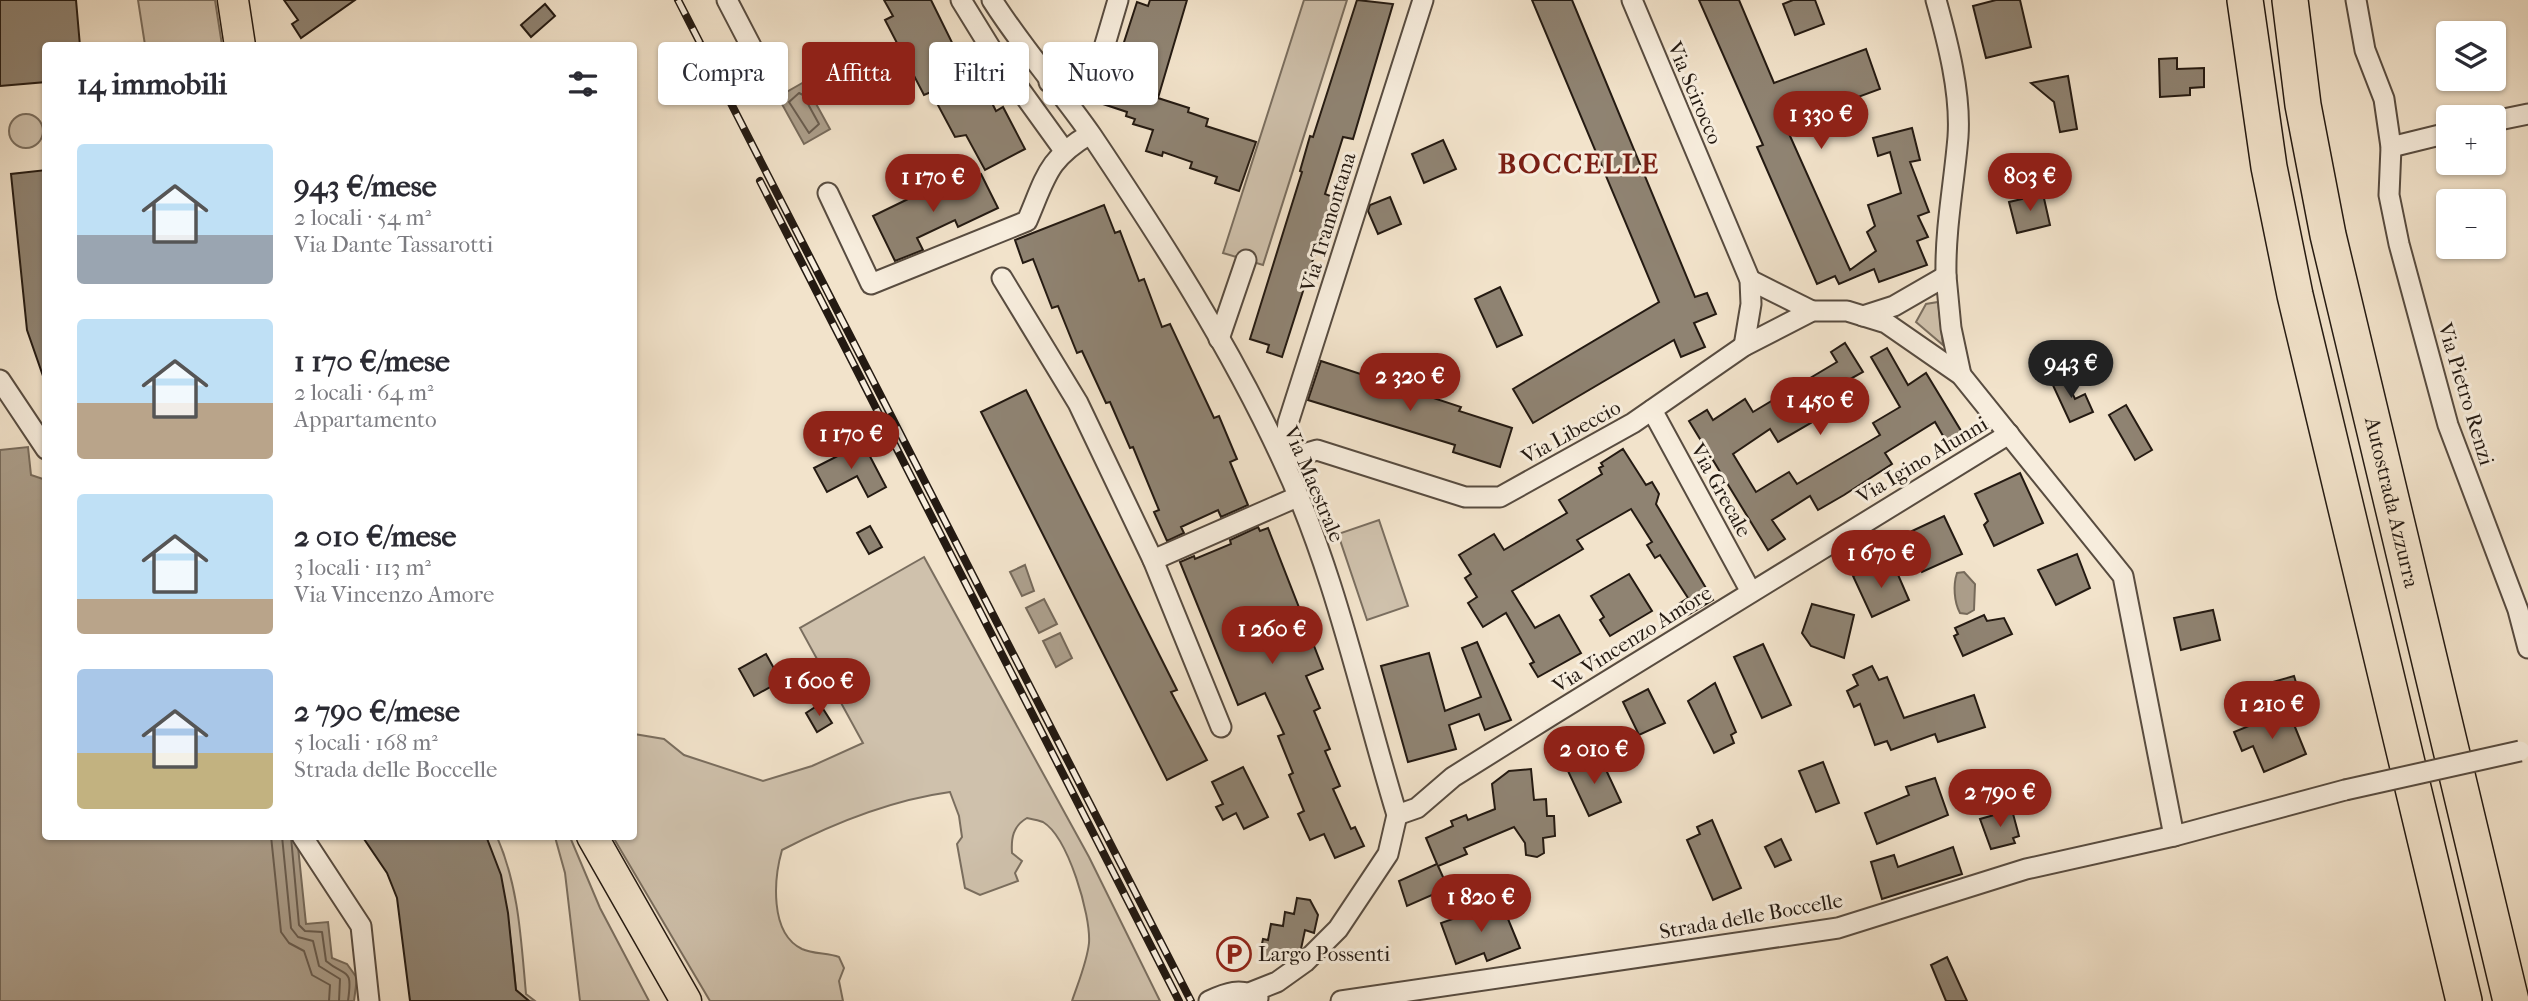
<!DOCTYPE html>
<html lang="it">
<meta charset="utf-8">
<style>
body{margin:0;font-family:"IM FELL French Canon",serif;background:#f2f2f3;color:#2b2b33;height:100vh;display:flex;flex-direction:column;font-size:26px;white-space:nowrap}
*{box-sizing:border-box;margin:0}
p{font-size:23px;color:#7c7c81}
.icon{flex:none;width:38px;height:38px;fill:none;stroke:currentColor;stroke-width:2;stroke-linecap:round;stroke-linejoin:round}
.map{position:relative;flex:1;overflow:hidden}
.panel{position:absolute;left:42px;top:42px;width:595px;height:798px;display:flex;flex-direction:column;background:#fff;border-radius:7px;box-shadow:0 2px 5px #0004}
.panel>*{flex:none}
.guide{position:absolute;left:658px;top:42px;width:665px;height:63px;display:flex;gap:14px}
.buttons{position:absolute;left:2436px;top:21px;display:grid;gap:14px}
.buttons a{display:grid;place-items:center;width:70px;height:70px;border-radius:7px;background:#fff;box-shadow:0 2px 5px #0004;font-size:35px}
.price{position:absolute;translate:-50% -60px;padding:0 16px;border-radius:24px;background:#8f2418;color:#fff;font-size:23px;line-height:46px;filter:drop-shadow(0 2px 4px #0008)}
.price::after{content:'';position:absolute;left:50%;top:42px;width:21px;height:16px;margin-left:-10px;background:inherit;clip-path:polygon(0 0,100% 0,50% 100%)}
.price.on{background:#222;color:#fff}
ul{padding:0;list-style:none}
li{display:flex;align-items:center;gap:21px;height:175px;padding:0 35px}
li span{display:grid;place-items:center;flex:none;width:196px;height:140px;border-radius:7px;color:#555}
li>.icon{margin-inline-start:auto}
span .icon{width:84px;height:84px;fill:#fffc;stroke-width:1}
li b{font-size:30px}
h2{display:flex;justify-content:space-between;align-items:center;height:84px;padding:0 35px;font-size:30px}
.chip{padding:0 24px;border-radius:7px;background:#fff;box-shadow:0 2px 5px #0004;font-size:24px;line-height:63px}
.chip.on{background:#8f2418;color:#fff}
.map>svg:first-child{display:block}
</style>
<div class="map">
<svg width="2528" height="1001" viewBox="0 0 2528 1001">
<rect width="100%" height="100%" fill="#f2e3cb"/>
<filter id="stains"><feTurbulence type="fractalNoise" baseFrequency=".00286" numOctaves="4"/><feColorMatrix values="0 0 0 0 .2 0 0 0 0 .09 0 0 0 0 .02 0 0 0 .5 -.17"/></filter>
<radialGradient id="worn" r=".72"><stop offset=".6" stop-color="#630" stop-opacity="0"/><stop offset="1" stop-color="#630" stop-opacity=".3"/></radialGradient>
<g fill="#cfc1ac" stroke="#7a6e5f" stroke-width="2">
<path d="M138 0H215L222 45H145Z"/>
<path d="M1304 0H1347L1263 265 1223 253Z"/>
<circle cx="26" cy="131" r="17"/>
<path d="M1938 302 1943 345 1916 322 1926 304Z"/>
<path d="M1379 520 1408 606 1367 620 1338 534Z"/>
<path d="M924 557 1089 857 1160 1001H1072C1078 983 1087 962 1089 943 1091 915 1068 837 1043 822 1038 820 1032 819 1027 818 1013 826 1011 838 1012 853L1022 861 1015 873 1018 881 980 895 965 888 957 844 962 837 959 816 950 792C892 800 834 823 782 850 774 878 769 933 802 949 813 954 828 953 839 957L844 968 839 981 843 1001H710L613 837 634 836V734L664 739 684 755 763 781 812 766 863 743 800 628Z"/>
<path d="M486 837H497C519 887 521 940 526 994L535 1001H529L516 990C511 936 505 887 486 837Z"/>
<path d="M555 837H570L600 908 649 1001H580L565 873Z"/>
</g>
<g fill="#ac9f8c" stroke="#766a5b" stroke-width="2">
<path d="M804 82 830 129 804 144 778 97Z"/>
<path d="M28 447 31 475 46 480V836L297 837 306 924 328 922 332 958 347 964 357 978 354 1001H0V450Z"/>
<path d="M1025 565 1034 591 1022 596 1010 572Z"/>
<path d="M1964 572 1975 584 1974 610 1967 614 1960 613C1954 602 1953 585 1957 573Z"/>
<path d="M1044 599 1057 624 1039 633 1026 608Z"/>
<path d="M1060 633 1072 658 1056 667 1043 641Z"/>
</g>
<g fill="none" stroke-linecap="round" stroke-linejoin="round">
<g stroke="#685c4f" stroke-width="2">
<path d="M799 93 803 95 819 124 809 133 789 102Z"/>
<path d="M271 836 281 932 289 943 304 951 312 975 330 985 329 1001"/>
<path d="M282 836 291 928 298 937 313 941 319 966 340 979 339 1001"/>
<path d="M291 837 299 925 305 931 322 932 326 961C346 978 353 966 348 1001"/>
</g>
</g>
<g fill="#8f8372" stroke="#241a12" stroke-width="2">
<path d="M0 0H76L80 46H46V82L0 86Z"/>
<path d="M284 0H355L301 38 292 24 298 20Z"/>
<path d="M884 0H931L969 77 977 73 996 111 1003 107 1025 149 985 170 966 135 955 137 931 92 924 95 885 20 893 16Z"/>
<path d="M1150 0H1187L1158 98 1189 108 1188 112 1208 119 1206 126 1256 142 1239 191 1215 183 1217 177 1190 168 1192 162 1163 152 1162 156 1146 151 1153 130 1133 124 1135 119 1126 116 1127 112 1097 102 1107 71 1114 73 1137 2 1148 6Z"/>
<path d="M1357 0 1393 4 1353 139 1343 137 1325 194 1333 197 1282 357 1267 352 1269 345 1250 339 1302 172 1300 171 1310 136 1313 137Z"/>
<path d="M1532 0H1572L1695 297 1707 293 1716 314 1694 323 1705 347 1681 357 1674 340 1533 423 1513 389 1659 302Z"/>
<path d="M1699 0H1739L1774 83 1866 49 1880 89 1790 122 1791 125 1786 127 1850 270 1876 251 1867 232 1875 226 1868 205 1901 193 1890 152 1878 156 1873 138 1912 128 1920 160 1910 162 1929 212 1918 216 1928 237 1917 241 1927 265 1879 282 1874 269 1839 284 1835 276 1817 284 1757 147 1763 145Z"/>
<path d="M1793 0H1815L1824 24 1795 35 1783 4Z"/>
<path d="M1996 0H2020L2031 47 1986 58 1973 6Z"/>
<path d="M545 4 555 16 531 37 521 25Z"/>
<path d="M2177 58V69L2204 68V87L2190 88V95L2160 97 2159 59Z"/>
<path d="M2068 76 2077 129 2060 132 2054 102 2031 83Z"/>
<path d="M1443 140 1456 169 1424 183 1412 154Z"/>
<path d="M46 170V375L43 376 27 330 11 174Z"/>
<path d="M981 174 998 208 958 227 955 220 917 238 923 250 895 261 873 216 939 184 942 192Z"/>
<path d="M2043 194 2050 225 2017 233 2009 202Z"/>
<path d="M1390 197 1401 224 1378 234 1368 211 1370 205Z"/>
<path d="M1104 205 1115 233 1120 231 1139 281 1144 279 1162 327 1170 324 1214 418 1219 416 1237 459 1230 462 1248 505 1221 517 1218 510 1181 527 1184 533 1167 541 1154 512 1159 510 1133 447 1130 448 1110 402 1106 403 1082 351 1077 353 1058 306 1052 308 1033 259 1023 263 1015 240Z"/>
<path d="M1500 287 1522 335 1497 347 1475 299Z"/>
<path d="M1845 343 1863 372 1843 383 1852 399 1778 442 1770 429 1733 454 1756 492 1789 472 1797 484 1880 435 1873 423 1900 407 1871 357 1887 348 1908 385 1926 373 1966 439 1950 448 1935 422 1885 453 1892 464 1844 495 1818 510 1810 496 1772 520 1785 539 1768 550 1689 421 1707 410 1713 420 1745 399 1753 412 1837 362 1831 352Z"/>
<path d="M1321 361 1461 407 1459 411 1512 428 1500 467 1453 452 1455 445 1308 400Z"/>
<path d="M2064 375 2075 399 2085 394 2093 412 2070 422 2051 381Z"/>
<path d="M1026 390 1177 690 1171 692 1207 760 1167 780 981 412Z"/>
<path d="M2126 405 2152 450 2135 460 2109 415Z"/>
<path d="M863 443 886 487 868 497 857 476 827 492 814 468Z"/>
<path d="M1623 449 1646 485 1652 482 1659 494 1656 504 1713 600 1688 615 1680 603 1688 598 1660 555 1655 558 1647 545 1652 542 1631 509 1577 540 1583 549 1512 591 1535 628 1559 615 1581 653 1538 677 1530 664 1534 662 1506 613 1483 627 1468 603 1477 597 1465 578 1471 574 1459 555 1494 534 1504 550 1567 513 1559 500 1602 474 1599 468 1603 466 1601 463Z"/>
<path d="M2020 473 2043 523 1994 546 1984 525 1988 521 1975 494Z"/>
<path d="M1944 516 1962 554 1922 572 1912 551 1920 546 1912 531Z"/>
<path d="M870 526 882 547 869 554 857 533Z"/>
<path d="M1258 527 1260 531 1268 528 1323 669 1306 676 1320 708 1314 711 1330 749 1325 751 1340 786 1333 789 1351 829 1355 827 1364 846 1335 858 1324 834 1310 840 1298 814 1304 811 1289 775 1293 773 1278 736 1284 734 1265 693 1238 705 1180 562 1194 556 1195 559 1231 544 1230 540Z"/>
<path d="M2077 554 2090 588 2056 605 2038 570Z"/>
<path d="M1877 565 1882 576 1896 570 1909 600 1872 617 1853 576Z"/>
<path d="M1629 574 1652 611 1610 636 1600 620 1604 617 1591 596Z"/>
<path d="M1812 604 1854 615 1844 658 1811 646 1802 633Z"/>
<path d="M2213 610 2220 640 2181 650 2174 618Z"/>
<path d="M1984 615 1987 621 2004 618 2012 634 1963 656 1954 636 1958 634 1955 628Z"/>
<path d="M1477 642 1511 720 1485 730 1479 714 1449 725 1456 749 1408 762 1381 666 1429 653 1445 711 1481 697 1462 648Z"/>
<path d="M1763 644 1791 705 1762 718 1734 657Z"/>
<path d="M766 654 781 681 754 696 739 669Z"/>
<path d="M1872 666 1879 680 1887 677 1904 718 1974 695 1985 727 1938 742 1935 734 1891 750 1887 741 1875 745 1860 704 1854 707 1847 691 1858 685 1853 675Z"/>
<path d="M2294 676 2303 705 2281 711 2273 682Z"/>
<path d="M1715 683 1736 732 1731 735 1734 743 1714 753 1688 701Z"/>
<path d="M1648 689 1665 723 1639 735 1623 702Z"/>
<path d="M820 704 832 723 817 732 806 713Z"/>
<path d="M2288 710 2306 754 2264 772 2253 746 2242 751 2234 732Z"/>
<path d="M1600 757 1621 802 1589 816 1568 771Z"/>
<path d="M1823 762 1839 803 1816 812 1799 771Z"/>
<path d="M1243 767 1268 817 1244 829 1236 813 1223 820 1216 807 1223 804 1212 782Z"/>
<path d="M1531 769 1534 800 1546 799 1547 816H1554L1555 836 1543 838 1544 853 1537 857 1526 855 1525 843 1514 827 1464 848 1467 854 1438 866 1448 888 1407 906 1399 881 1437 864 1426 838 1453 826 1451 821 1466 815 1468 820 1495 809 1492 784 1509 771Z"/>
<path d="M1935 778 1948 815 1877 844 1865 813 1909 795 1906 787Z"/>
<path d="M2012 810 2019 836 2013 838 2015 843 1991 849 1980 819Z"/>
<path d="M1712 820 1741 888 1713 900 1687 840 1700 834 1697 827Z"/>
<path d="M362 836H486L501 875 508 913 516 990 529 1001H410L397 898 387 873Z"/>
<path d="M1781 839 1791 860 1775 867 1765 847Z"/>
<path d="M1953 847 1962 874 1882 899 1871 862 1894 855 1898 867Z"/>
<path d="M1297 898 1310 900 1318 915 1314 933 1305 930 1301 949 1282 963 1259 958 1263 939 1268 940 1271 924 1283 926 1285 912 1294 914Z"/>
<path d="M1501 902 1520 948 1487 961 1484 953 1456 964 1441 923Z"/>
<path d="M1947 957 1967 1001H1946L1931 965Z"/>
</g>
<g fill="none" stroke-linecap="round" stroke-linejoin="round">
<g stroke="#584c40" stroke-width="23">
<g id="street">
<path d="M727 0 753 50"/>
<path d="M961 0 993 52 1063 149"/>
<path d="M992 0C1023 49 1060 90 1092 136 1161 239 1230 346 1282 459 1335 571 1361 697 1397 815L1388 854 1338 929 1305 962 1277 982 1249 993"/>
<path d="M1423 0 1288 423 1283 460 1317 450 1465 497H1500L1633 423 1744 346 1812 311H1847L1886 323 1961 375 2123 576 2174 836"/>
<path d="M1632 0 1750 280 1751 304 1744 346"/>
<path d="M1936 0C1948 43 1961 93 1958 137 1954 185 1945 228 1946 276"/>
<path d="M2356 0 2365 50 2384 99 2391 147 2389 195 2399 244 2448 425 2518 610 2528 648"/>
<path d="M1049 82 1103 51 1118 0"/>
<path d="M2494 121 2528 114"/>
<path d="M2391 147 2448 133"/>
<path d="M828 193 871 284 1027 221C1046 177 1047 159 1090 134"/>
<path d="M1002 278 1078 403 1153 560 1221 727"/>
<path d="M1750 280 1812 311"/>
<path d="M1863 316 1894 306 1946 276 1951 328 1961 375"/>
<path d="M1219 339 1246 260"/>
<path d="M0 380 46 449"/>
<path d="M1652 410 1751 592"/>
<path d="M1153 560 1297 497"/>
<path d="M1397 815 1417 808 1453 777 1552 715 2009 434"/>
<path d="M302 836 361 926 369 1001"/>
<path d="M1209 1001C1226 993 1241 987 1258 998"/>
<path d="M1341 1001 1838 928 2026 869 2174 836 2345 790"/>
</g>
</g>
<g stroke="#241a12" stroke-width="33">
<g id="primary">
<path d="M233 0 240 46"/>
<path d="M592 836 686 1001"/>
</g>
</g>
<g stroke="#241a12" stroke-width="38">
<g id="highway">
<path d="M2245 0 2269 167 2295 295 2464 1001"/>
<path id="s1" d="M2290 0 2303 105 2328 235 2511 1001"/>
</g>
</g>
<use href="#street" stroke="#f7eddd" stroke-width="19"/>
<use href="#primary" stroke="#f2e3cb" stroke-width="30"/>
<use href="#highway" stroke="#f2e3cb" stroke-width="35"/>
<g stroke="#241a12" stroke-width="8">
<g id="rail">
<path d="M678 0 1191 1001"/>
<path d="M760 181 1179 1001"/>
</g>
</g>
<use href="#rail" stroke="#f7eddd" stroke-width="5" stroke-dasharray="16" stroke-linecap="butt"/>
<g stroke="#584c40" stroke-width="23" stroke-linecap="butt">
<path id="street-bridge" d="M2345 790 2520 751"/>
</g>
<use href="#street-bridge" stroke="#f7eddd" stroke-width="19"/>
</g>
<defs>
<g id="parking-ring" transform="scale(1.75)"><circle r="9.5" fill="#f7eddd" stroke="#8f2418" stroke-width="1.5"/><path d="M-3.5-5.5H1a3.5 3.5 0 0 1 0 7H-1V5.5H-3.5ZM-1-3.4V-.6H.8a1.4 1.4 0 0 0 0-2.8Z" fill="#8f2418"/></g>
</defs>
<g fill-rule="evenodd">
<use href="#parking-ring" x="1234" y="954"/>
</g>
<g text-anchor="middle" dominant-baseline="central" stroke-width="6" stroke-linejoin="round" paint-order="stroke">
<g font-size="21" fill="#241a12" stroke="#f7eddd">
<text transform="translate(1695 93) rotate(67)">Via Scirocco</text>
<text transform="translate(1328 222) rotate(-73)">Via Tramontana</text>
<text transform="translate(2466 394) rotate(73)">Via Pietro Renzi</text>
<text transform="translate(1571 432) rotate(-29)">Via Libeccio</text>
<text transform="translate(1922 460) rotate(-31)">Via Igino Alunni</text>
<text transform="translate(1314 484) rotate(67)">Via Maestrale</text>
<text transform="translate(1721 490) rotate(61)">Via Grecale</text>
<text stroke="none"><textPath href="#s1" startOffset="513">Autostrada Azzurra</textPath></text>
<text transform="translate(1632 639) rotate(-32)">Via Vincenzo Amore</text>
<text transform="translate(1751 916) rotate(-10)">Strada delle Boccelle</text>
</g>
<g font-size="21" fill="#241a12" stroke="#f7eddd" text-anchor="start">
<text x="1258" y="954">Largo Possenti</text>
</g>
<g font-size="28" font-weight="bold" letter-spacing="2" fill="#7a1f14" stroke="#f7eddd">
<text x="1579" y="163">BOCCELLE</text>
</g>
</g>
<rect width="100%" height="100%" filter="url(#stains)"/>
<rect width="100%" height="100%" fill="url(#worn)"/>
</svg>
<div class="buttons">
<a><svg class="icon" aria-label="layers" viewBox="0 0 24 24"><path d="M12 4l9 5-9 5-9-5zM3 14l9 5 9-5"/></svg></a>
<a>+</a>
<a>−</a>
</div>
<b class="price" style="left:1821px;top:151px">1 330 €</b>
<b class="price" style="left:2030px;top:213px">803 €</b>
<b class="price" style="left:933px;top:214px">1 170 €</b>
<b class="price on" style="left:2071px;top:400px">943 €</b>
<b class="price" style="left:1410px;top:413px">2 320 €</b>
<b class="price" style="left:1820px;top:437px">1 450 €</b>
<b class="price" style="left:851px;top:471px">1 170 €</b>
<b class="price" style="left:1881px;top:590px">1 670 €</b>
<b class="price" style="left:1272px;top:666px">1 260 €</b>
<b class="price" style="left:819px;top:718px">1 600 €</b>
<b class="price" style="left:2272px;top:741px">1 210 €</b>
<b class="price" style="left:1594px;top:786px">2 010 €</b>
<b class="price" style="left:2000px;top:829px">2 790 €</b>
<b class="price" style="left:1481px;top:934px">1 820 €</b>
<div class="guide">
<a class="chip">Compra</a>
<a class="chip on">Affitta</a>
<a class="chip">Filtri</a>
<a class="chip">Nuovo</a>
</div>
<section class="panel">
<h2>14 immobili<svg class="icon" aria-label="filters" viewBox="0 0 24 24"><path d="M4 7h16M4 17h16"/><circle cx="9" cy="7" r="2"/><circle cx="15" cy="17" r="2"/></svg></h2>
<ul>
<li><span style="background:linear-gradient(#bfe0f5 65%,#9aa5b1 0)"><svg class="icon" aria-label="home" viewBox="0 0 24 24"><path d="M3 11l9-7 9 7M6 9v11h12V9"/></svg></span><div><b>943 €/mese</b><p>2 locali · 54 m²</p><p>Via Dante Tassarotti</p></div></li>
<li><span style="background:linear-gradient(#bfe0f5 60%,#b9a48a 0)"><svg class="icon" aria-label="home" viewBox="0 0 24 24"><path d="M3 11l9-7 9 7M6 9v11h12V9"/></svg></span><div><b>1 170 €/mese</b><p>2 locali · 64 m²</p><p>Appartamento</p></div></li>
<li><span style="background:linear-gradient(#bfe0f5 75%,#b9a48a 0)"><svg class="icon" aria-label="home" viewBox="0 0 24 24"><path d="M3 11l9-7 9 7M6 9v11h12V9"/></svg></span><div><b>2 010 €/mese</b><p>3 locali · 113 m²</p><p>Via Vincenzo Amore</p></div></li>
<li><span style="background:linear-gradient(#a9c7e8 60%,#c2b280 0)"><svg class="icon" aria-label="home" viewBox="0 0 24 24"><path d="M3 11l9-7 9 7M6 9v11h12V9"/></svg></span><div><b>2 790 €/mese</b><p>5 locali · 168 m²</p><p>Strada delle Boccelle</p></div></li>
</ul>
</section>
</div>
